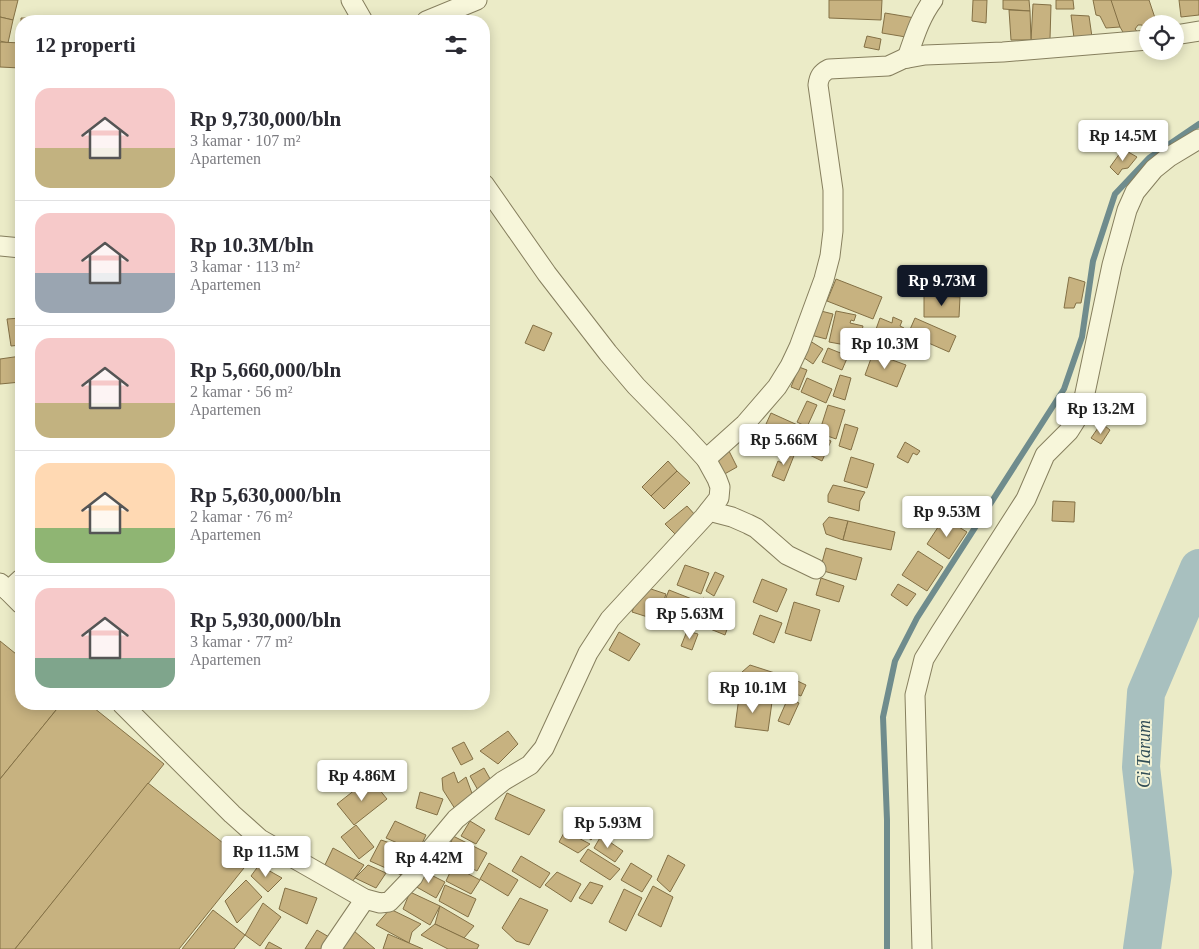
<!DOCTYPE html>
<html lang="id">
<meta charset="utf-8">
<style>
body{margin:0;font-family:"Times New Roman",serif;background:#f2f2f3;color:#2b2b33;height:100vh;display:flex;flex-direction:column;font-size:19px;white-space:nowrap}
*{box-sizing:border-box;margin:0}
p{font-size:16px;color:#7c7c81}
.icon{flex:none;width:28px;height:28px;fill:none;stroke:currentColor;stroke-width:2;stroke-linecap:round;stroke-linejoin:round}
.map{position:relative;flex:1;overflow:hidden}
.panel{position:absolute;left:15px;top:15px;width:475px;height:695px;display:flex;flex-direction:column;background:#fff;border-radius:20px;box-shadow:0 2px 12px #0003}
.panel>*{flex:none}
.fabs{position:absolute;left:1139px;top:15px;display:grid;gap:10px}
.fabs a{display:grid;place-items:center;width:45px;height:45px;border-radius:50%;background:#fff;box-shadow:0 2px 12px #0003;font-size:25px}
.price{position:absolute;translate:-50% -42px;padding:0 11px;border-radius:5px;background:#fff;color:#222;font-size:16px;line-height:32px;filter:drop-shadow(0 1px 2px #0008)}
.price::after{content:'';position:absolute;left:50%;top:30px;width:15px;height:11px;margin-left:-8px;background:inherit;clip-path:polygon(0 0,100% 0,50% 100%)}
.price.active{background:#111827;color:#fff}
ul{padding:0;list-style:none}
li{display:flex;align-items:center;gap:15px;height:125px;padding:0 20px}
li+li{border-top:1px solid #e1e1e2}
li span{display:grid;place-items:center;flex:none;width:140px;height:100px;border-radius:15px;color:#555}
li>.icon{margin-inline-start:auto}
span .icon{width:60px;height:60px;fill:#fffc;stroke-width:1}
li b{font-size:21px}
h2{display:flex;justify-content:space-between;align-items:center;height:60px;padding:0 20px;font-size:21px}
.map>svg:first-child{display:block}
</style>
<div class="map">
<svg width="1199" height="949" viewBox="0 0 1199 949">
<rect width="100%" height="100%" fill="#ebebc7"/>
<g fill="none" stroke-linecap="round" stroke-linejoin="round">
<path stroke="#6f8c8d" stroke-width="6" d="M887 949V820L883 717 895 661 917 618 1064 389 1082 337 1093 261 1115 194 1149 158 1199 124"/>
<path stroke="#a8c0bf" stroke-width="38" d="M1142 949 1153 872 1141 767 1146 693 1199 568"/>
</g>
<g fill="#c7b280" stroke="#837045">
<path d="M0 0H18L13 20 0 17Z"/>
<path d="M829 0H882L881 20 829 18Z"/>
<path d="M973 0H987L986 23 972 21Z"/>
<path d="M1003 0H1029L1030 11 1003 9Z"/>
<path d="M1056 0H1073L1074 9H1056Z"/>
<path d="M1093 0H1114L1120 27 1106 28 1100 16 1096 15Z"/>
<path d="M1111 0H1149L1157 24H1148V33H1145L1142 25H1138L1135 29 1141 36 1127 39 1120 27Z"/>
<path d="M1179 0H1199V15L1181 17Z"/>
<path d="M1033 4 1051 5 1050 39 1031 40Z"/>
<path d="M1009 10 1030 11 1031 40H1011Z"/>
<path d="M885 13 915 18 912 38 882 33Z"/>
<path d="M1071 15 1089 16 1092 37 1074 38Z"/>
<path d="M0 17 13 20 8 43 0 41Z"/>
<path d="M21 18H49V21H21V38Z"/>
<path d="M867 36 881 39 879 50 864 47Z"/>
<path d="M0 42 21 43 20 68 0 67Z"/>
<path d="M19 74H21V98H20Z"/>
<path d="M1123 149 1137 157 1128 168 1122 169 1118 175 1110 167Z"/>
<path d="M1069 277 1085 282 1081 303H1076L1074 308H1064Z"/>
<path d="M836 279 882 297 873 319 827 301Z"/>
<path d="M924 296 960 297 959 317H924Z"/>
<path d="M813 309 833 314 826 339 807 334Z"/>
<path d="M836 311 856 315 854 321 851 320 850 323 863 326 859 344 852 343 851 346 829 342Z"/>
<path d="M893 317 902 321 900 326 904 328 894 357 861 346 867 329 875 332 880 318 892 323Z"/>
<path d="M21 318V345L11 346 7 319Z"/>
<path d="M915 318 956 336 949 352 908 334Z"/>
<path d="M533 325 552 333 544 351 525 343Z"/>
<path d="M810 341 823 349 813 364 800 355Z"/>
<path d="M828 348 848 356 842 370 822 362Z"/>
<path d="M873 353 906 365 897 387 865 375Z"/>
<path d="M21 356V382L0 384V359Z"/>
<path d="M799 367 807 370 799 390 791 387Z"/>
<path d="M840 375 851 378 845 400 833 396Z"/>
<path d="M807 378 832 389 826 403 801 392Z"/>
<path d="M807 401 817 405 807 427 797 422Z"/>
<path d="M828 405 845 410 836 439 819 433Z"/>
<path d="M771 413 802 427 793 447 762 433Z"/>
<path d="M845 424 858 428 851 450 839 446Z"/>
<path d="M1105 426 1110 430 1101 444 1091 438 1098 428 1102 431Z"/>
<path d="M802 427 831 441 822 461 793 447Z"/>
<path d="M747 428 762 441 752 451 738 438Z"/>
<path d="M905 442 920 451 917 455 913 453 908 463 897 457Z"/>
<path d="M787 450 795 453 784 481 772 476 778 461 782 463Z"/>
<path d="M729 451 737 467 721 476 712 460Z"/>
<path d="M851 457 874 464 867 488 844 481Z"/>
<path d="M668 461 677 471 651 496 642 487Z"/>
<path d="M677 471 690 483 664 509 651 496Z"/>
<path d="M833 485 865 492 860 501 859 511 828 502V495Z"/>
<path d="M1053 501 1075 502 1074 522 1052 521Z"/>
<path d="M687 506 696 516 675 534 665 524Z"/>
<path d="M829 517 848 521 843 540 826 534 823 524Z"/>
<path d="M944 518 967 532 949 559 927 544Z"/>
<path d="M848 521 895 532 891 550 843 540Z"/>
<path d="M826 548 862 558 856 580 820 570Z"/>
<path d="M918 551 943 567 927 591 902 575Z"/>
<path d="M685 565 709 573 701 594 677 585Z"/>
<path d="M715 572 724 576 714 596 706 591Z"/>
<path d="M821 578 844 586 839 602 816 595Z"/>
<path d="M762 579 787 589 777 612 753 602Z"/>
<path d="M898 584 916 594 907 606 891 595Z"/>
<path d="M642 586 666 594 657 620 632 612Z"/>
<path d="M669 590 697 601 691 616 663 605Z"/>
<path d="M703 598 734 610 725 635 693 622Z"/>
<path d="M794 602 820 610 811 641 785 633Z"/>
<path d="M760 615 782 623 774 643 753 634Z"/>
<path d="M687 631 698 634 692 650 681 646Z"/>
<path d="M619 632 640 644 629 661 609 650Z"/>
<path d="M0 641 21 658V704H61L0 779Z"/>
<path d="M750 665 784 676 772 694 742 681V672Z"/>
<path d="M791 678 806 685 801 696 786 690Z"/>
<path d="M739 697 772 702 768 731 735 727Z"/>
<path d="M788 698 799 703 789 725 778 721Z"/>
<path d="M61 704H89L164 764 15 949H0V779Z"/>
<path d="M508 731 518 744 498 764 480 751Z"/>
<path d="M464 742 473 759 461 765 452 748Z"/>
<path d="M484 768 493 784 479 792 470 776Z"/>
<path d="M454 772 458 783 466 777 474 799 457 812 443 790 442 778Z"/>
<path d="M370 778 387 799 354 825 337 804Z"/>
<path d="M148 783 248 863 179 949H15Z"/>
<path d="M420 792 443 799 437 815 416 808Z"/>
<path d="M507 793 545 810 529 835 495 819Z"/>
<path d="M576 811 605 822 591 840 567 822Z"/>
<path d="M395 821 426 835 418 852 386 838Z"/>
<path d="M470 821 485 830 476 844 461 836Z"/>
<path d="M356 825 374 847 359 859 341 837Z"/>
<path d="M565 831 590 844 578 853 559 842Z"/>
<path d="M453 836 487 853 477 871 447 856Z"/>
<path d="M601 836 623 851 615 862 594 848Z"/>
<path d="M381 840 418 852 406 877 370 861Z"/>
<path d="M333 848 364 865 350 885 323 869Z"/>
<path d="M588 849 620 869 610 880 580 861Z"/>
<path d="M668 855 685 865 670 892 657 880Z"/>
<path d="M521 856 550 873 540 888 512 871Z"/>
<path d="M489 863 518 880 508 896 480 879Z"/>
<path d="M631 863 652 876 642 892 621 880Z"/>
<path d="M259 865 282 878 268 892 251 876Z"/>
<path d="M368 865 386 873 376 888 355 878Z"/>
<path d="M453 866 480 880 471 894 446 881Z"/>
<path d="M421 870 445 882 436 898 413 885Z"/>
<path d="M557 872 581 884 571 902 545 885Z"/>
<path d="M246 880 262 897 237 923 225 901Z"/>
<path d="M590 882 603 886 592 904 579 898Z"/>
<path d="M445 885 476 899 468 917 439 901Z"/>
<path d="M653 886 673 897 661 927 638 915Z"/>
<path d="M285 888 317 898 307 924 279 909Z"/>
<path d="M624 889 642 898 626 931 609 922Z"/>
<path d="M410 892 440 906 430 925 403 909Z"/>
<path d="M520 898 548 910 529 945 516 941 502 928Z"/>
<path d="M263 903 281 917 260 946 245 935Z"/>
<path d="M440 906 474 926 464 938 435 924Z"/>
<path d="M390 909 421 924 412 932 409 943 376 925Z"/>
<path d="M213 910 245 935 234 949H182Z"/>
<path d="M435 924 479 945 477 949H448L421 935Z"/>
<path d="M317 930 329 937 322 949H305Z"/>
<path d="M354 931 375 949H342Z"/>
<path d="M388 934 423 949H383Z"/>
<path d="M269 942 282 949H265Z"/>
</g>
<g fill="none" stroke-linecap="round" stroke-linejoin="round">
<g stroke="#867f5e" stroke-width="21">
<g id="street">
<path d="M351 0 363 21"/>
<path d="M426 21 477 0"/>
<path d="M1175 35 1199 31"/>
<path d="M907 58C914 38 920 17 933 0"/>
<path d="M484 184 547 274 608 353 636 386 683 434 706 459 745 424 777 387 790 366 799 347 824 279 830 256 833 231V190L818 85C819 77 821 73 829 69L888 66 903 59 925 55 1003 52 1148 40"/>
<path d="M0 246 21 248"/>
<path d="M709 511 732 517 748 524 756 528 787 555 816 569"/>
<path d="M0 583 21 604"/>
<path d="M8 591 21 579"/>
<path d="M122 704 232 814 260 839 365 899 380 903 389 902 413 877 421 861 456 819 503 781 530 765 544 748 588 653 610 619 704 517 719 498 720 487 717 479 706 459"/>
<path d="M331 949 365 899"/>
<path d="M922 949 915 695 924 659 940 633 1026 499 1045 455 1069 431 1081 412 1112 265 1127 210 1135 192 1154 169 1169 157 1199 139"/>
</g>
</g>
<use href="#street" stroke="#f7f6da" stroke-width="19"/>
</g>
<g text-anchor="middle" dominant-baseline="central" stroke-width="4" stroke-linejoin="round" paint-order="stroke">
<g font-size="18" font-style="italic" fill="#314d56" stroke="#f3f3d6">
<text transform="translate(1144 754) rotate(-90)">Ci Tarum</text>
</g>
</g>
</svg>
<div class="fabs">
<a><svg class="icon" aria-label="locate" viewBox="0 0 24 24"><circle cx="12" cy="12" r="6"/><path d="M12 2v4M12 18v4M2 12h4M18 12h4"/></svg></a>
</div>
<b class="price" style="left:1123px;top:162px">Rp 14.5M</b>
<b class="price active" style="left:942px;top:307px">Rp 9.73M</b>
<b class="price" style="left:885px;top:370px">Rp 10.3M</b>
<b class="price" style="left:1101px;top:435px">Rp 13.2M</b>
<b class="price" style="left:784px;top:466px">Rp 5.66M</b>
<b class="price" style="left:947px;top:538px">Rp 9.53M</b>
<b class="price" style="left:690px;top:640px">Rp 5.63M</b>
<b class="price" style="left:753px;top:714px">Rp 10.1M</b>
<b class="price" style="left:362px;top:802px">Rp 4.86M</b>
<b class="price" style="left:608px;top:849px">Rp 5.93M</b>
<b class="price" style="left:266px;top:878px">Rp 11.5M</b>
<b class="price" style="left:429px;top:884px">Rp 4.42M</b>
<section class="panel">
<h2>12 properti<svg class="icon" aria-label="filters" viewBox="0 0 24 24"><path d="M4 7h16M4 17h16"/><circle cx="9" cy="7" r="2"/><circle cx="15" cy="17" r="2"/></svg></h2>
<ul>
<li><span style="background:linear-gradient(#f6c9c9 60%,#c2b280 0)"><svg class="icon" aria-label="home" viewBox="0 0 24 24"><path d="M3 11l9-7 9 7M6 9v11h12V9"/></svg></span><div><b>Rp 9,730,000/bln</b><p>3 kamar · 107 m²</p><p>Apartemen</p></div></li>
<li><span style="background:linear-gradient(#f6c9c9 60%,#9aa5b1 0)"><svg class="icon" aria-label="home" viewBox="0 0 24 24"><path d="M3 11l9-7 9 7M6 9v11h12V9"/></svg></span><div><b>Rp 10.3M/bln</b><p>3 kamar · 113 m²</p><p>Apartemen</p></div></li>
<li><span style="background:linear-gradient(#f6c9c9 65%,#c2b280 0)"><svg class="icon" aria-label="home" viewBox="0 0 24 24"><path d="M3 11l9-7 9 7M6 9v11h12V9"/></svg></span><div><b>Rp 5,660,000/bln</b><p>2 kamar · 56 m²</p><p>Apartemen</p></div></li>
<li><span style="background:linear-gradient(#ffd9b3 65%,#8fb573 0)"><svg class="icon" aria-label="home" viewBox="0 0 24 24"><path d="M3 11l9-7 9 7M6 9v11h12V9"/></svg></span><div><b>Rp 5,630,000/bln</b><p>2 kamar · 76 m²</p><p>Apartemen</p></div></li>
<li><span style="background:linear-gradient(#f6c9c9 70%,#7fa58c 0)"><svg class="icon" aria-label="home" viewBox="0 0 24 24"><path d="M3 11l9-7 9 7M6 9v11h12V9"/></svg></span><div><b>Rp 5,930,000/bln</b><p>3 kamar · 77 m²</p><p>Apartemen</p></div></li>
</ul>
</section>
</div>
